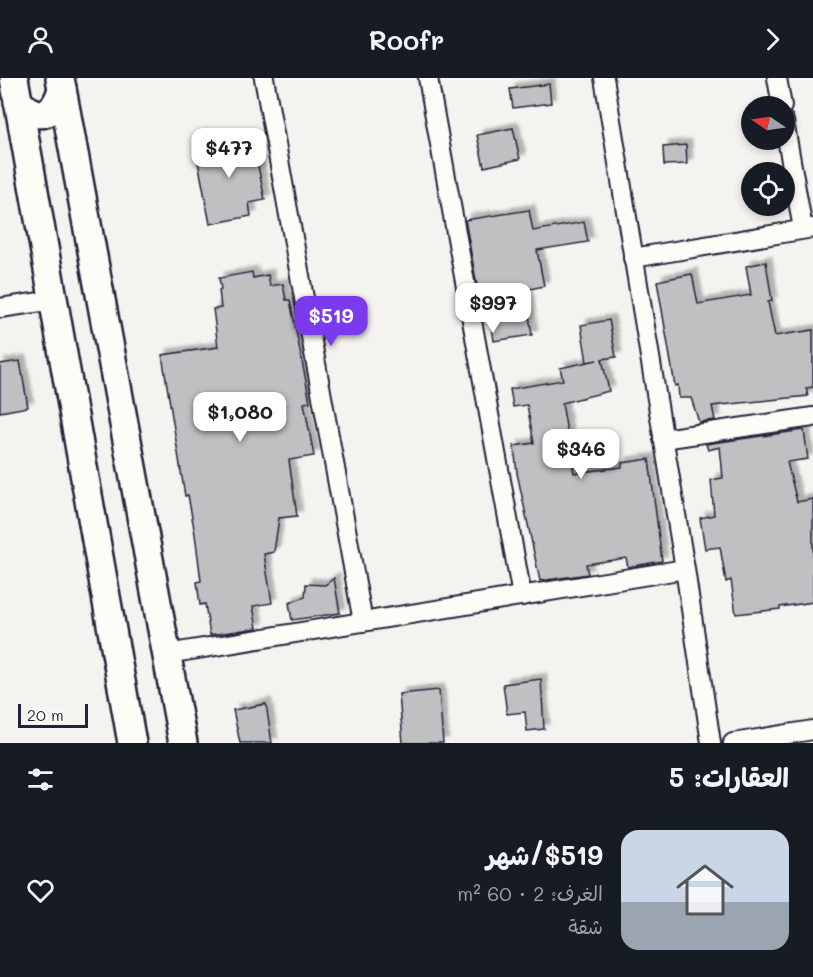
<!DOCTYPE html>
<html lang="ar">
<meta charset="utf-8">
<style>
body{margin:0;font-family:Mali,"Playpen Sans Arabic",sans-serif;background:#20242c;color:#f1f3f6;direction:rtl;height:100vh;display:flex;flex-direction:column;font-size:22px;white-space:nowrap}
*{box-sizing:border-box;margin:0}
p{font-size:20px;color:#9ea1a6}
.icon{flex:none;width:33px;height:33px;fill:none;stroke:currentColor;stroke-width:2;stroke-linecap:round;stroke-linejoin:round}
.map{position:relative;height:665px;overflow:hidden;direction:ltr}
.panel{display:flex;flex-direction:column;background:#171b24;flex:1}
.panel>*{flex:none}
.needle{width:39px;rotate:283deg}
.buttons{position:absolute;left:741px;top:18px;display:grid;gap:12px}
.buttons a{display:grid;place-items:center;width:54px;height:54px;border-radius:50%;background:#171b24;box-shadow:0 3px 9px #0003;font-size:30px}
.scale{position:absolute;left:18px;bottom:15px;width:70px;box-sizing:border-box;padding-left:6px;border:3px solid #22223b;border-top:0;font-size:16px;line-height:21px;white-space:nowrap;color:#22223b;-webkit-text-stroke:4px #fdfcf7;paint-order:stroke}
.price{position:absolute;translate:-50% -51px;padding:0 14px;border-radius:12px;background:#fff;color:#222;font-size:20px;line-height:39px;filter:drop-shadow(0 2px 3px #0008)}
.price::after{content:'';position:absolute;left:50%;top:36px;width:18px;height:14px;margin-left:-9px;background:inherit;clip-path:polygon(0 0,100% 0,50% 100%)}
.price.current{background:#7c3aed;color:#fff}
ul{padding:0;list-style:none}
li{display:flex;align-items:center;gap:18px;height:150px;padding:0 24px}
li span{display:grid;place-items:center;flex:none;width:168px;height:120px;border-radius:18px;color:#555}
li>.icon{margin-inline-start:auto}
span .icon{width:72px;height:72px;fill:#fffc;stroke-width:1}
li b{font-size:26px}
h2{display:flex;justify-content:space-between;align-items:center;height:72px;padding:0 24px;font-size:26px}
header{display:flex;justify-content:space-between;align-items:center;height:78px;padding:0 24px;background:#171b24;font-size:27px;font-weight:600}
.map>svg:first-child{display:block}
</style>
<header><svg class="icon" aria-label="forward" viewBox="0 0 24 24"><path d="M9 5l7 7-7 7"/></svg>Roofr<svg class="icon" aria-label="person" viewBox="0 0 24 24"><circle cx="12" cy="8" r="4"/><path d="M4 21q1-7 8-7t8 7"/></svg></header>
<div class="map">
<svg width="813" height="665" viewBox="0 0 813 665">
<defs>
<filter id="shadow"><feDropShadow dx="5.5" dy="-5.5" stdDeviation="1.5" flood-color="#0004"/></filter>
</defs>
<rect width="100%" height="100%" fill="#f4f3ef"/>
<filter id="ink" filterUnits="userSpaceOnUse"><feTurbulence type="fractalNoise" baseFrequency=".0167" numOctaves="2"/><feDisplacementMap in="SourceGraphic" scale="12" xChannelSelector="R" yChannelSelector="G"/><feConvolveMatrix kernelMatrix="1 2 1 2 8 2 1 2 1" color-interpolation-filters="sRGB"/></filter>
<g filter="url(#ink)">
<g fill="#c0bfc2" stroke="#22223b" stroke-width="1.5" filter="url(#shadow)">
<path d="M549 6 551 25 513 30 510 11Z"/>
<path d="M513 50 520 81 484 89 477 57Z"/>
<path d="M248 57 253 84 257 83 265 122 249 125 251 138 210 146 195 68Z"/>
<path d="M686 67 687 86 664 87 663 69Z"/>
<path d="M529 132 533 153 584 144 588 164 537 172 544 208 525 212 532 257 494 263 489 229 481 230 465 142Z"/>
<path d="M766 184 772 223 768 224 775 258 813 252V309L806 310 808 318 712 328 715 342 699 344 691 320H679L678 307 675 308 657 203 692 196 698 226 751 217 746 188Z"/>
<path d="M252 194 253 200 268 197 270 208 283 206 286 222H290L310 324 304 325 314 378 289 382 297 438 279 440 274 474 264 476 272 525 253 528 257 550 210 557 205 526 200 527 197 504 201 503 195 456 188 417 185 418 162 277 218 269 213 231 221 230 219 212H221L219 200Z"/>
<path d="M609 242 616 279 602 281 609 313 562 325 574 395 622 389V385L649 381 662 483 628 489 626 480 586 486 588 496 540 503 517 395 514 368 534 365 527 327 513 329 510 311 563 302 560 290 597 282 587 284 581 247Z"/>
<path d="M20 283 28 329 0 334V286Z"/>
<path d="M804 352 808 381 787 384 797 424 813 421V524L780 529V531L736 536 731 502 726 504 720 469 705 471 700 440 714 437 711 402 723 400 720 369 708 372 706 366Z"/>
<path d="M334 500 340 535 292 542 289 525 305 519 306 506 325 507Z"/>
<path d="M541 601 544 651 527 653 525 634 507 636 503 606Z"/>
<path d="M439 612 443 665H403L399 616Z"/>
<path d="M266 626 272 665H240L233 632Z"/>
</g>
<g fill="none" stroke-linecap="round" stroke-linejoin="round">
<g stroke="#22223b" stroke-width="22">
<g id="minor">
<path d="M264 0 363 544"/>
<path d="M428 0 522 518"/>
<path d="M604 0 685 491 711 665"/>
<path d="M777 0 782 28"/>
<path d="M784 43 803 151"/>
<path d="M633 180 813 150"/>
<path d="M0 230 54 222"/>
<path d="M663 361 813 339"/>
<path d="M167 576 685 491"/>
<path d="M733 665 813 652"/>
</g>
</g>
<g stroke="#22223b" stroke-width="32">
<g id="secondary">
<path d="M14 0 132 665"/>
<path d="M60 0 183 665"/>
<path d="M18 24C40 44 54 38 62 11"/>
</g>
</g>
<use href="#minor" stroke="#fdfcf7" stroke-width="18"/>
<use href="#secondary" stroke="#fdfcf7" stroke-width="27"/>
</g>
</g>
</svg>
<div class="buttons">
<a><svg class="needle" viewBox="-14 -14 28 28"><path d="M0-13l5 13h-10z" fill="#e53935"/><path d="M0 13l5-13h-10z" fill="#9ea1a6"/></svg></a>
<a><svg class="icon" aria-label="locate" viewBox="0 0 24 24"><circle cx="12" cy="12" r="6"/><path d="M12 2v4M12 18v4M2 12h4M18 12h4"/></svg></a>
</div>
<div class="scale">20 m</div>
<b class="price" style="left:229px;top:101px">$477</b>
<b class="price" style="left:493px;top:256px">$997</b>
<b class="price current" style="left:331px;top:269px">$519</b>
<b class="price" style="left:240px;top:365px">$1,080</b>
<b class="price" style="left:581px;top:402px">$346</b>
</div>
<section class="panel">
<h2>العقارات: 5<svg class="icon" aria-label="filters" viewBox="0 0 24 24"><path d="M4 7h16M4 17h16"/><circle cx="9" cy="7" r="2"/><circle cx="15" cy="17" r="2"/></svg></h2>
<ul>
<li><span style="background:linear-gradient(#c9d6e8 60%,#9aa5b1 0)"><svg class="icon" aria-label="home" viewBox="0 0 24 24"><path d="M3 11l9-7 9 7M6 9v11h12V9"/></svg></span><div><b>$519/شهر</b><p>الغرف: 2 · 60 m²</p><p>شقة</p></div><svg class="icon" aria-label="heart" viewBox="0 0 24 24"><path d="M12 20l-8-8c-3-5 5-10 8-4 3-6 11-1 8 4z"/></svg></li>
</ul>
</section>
